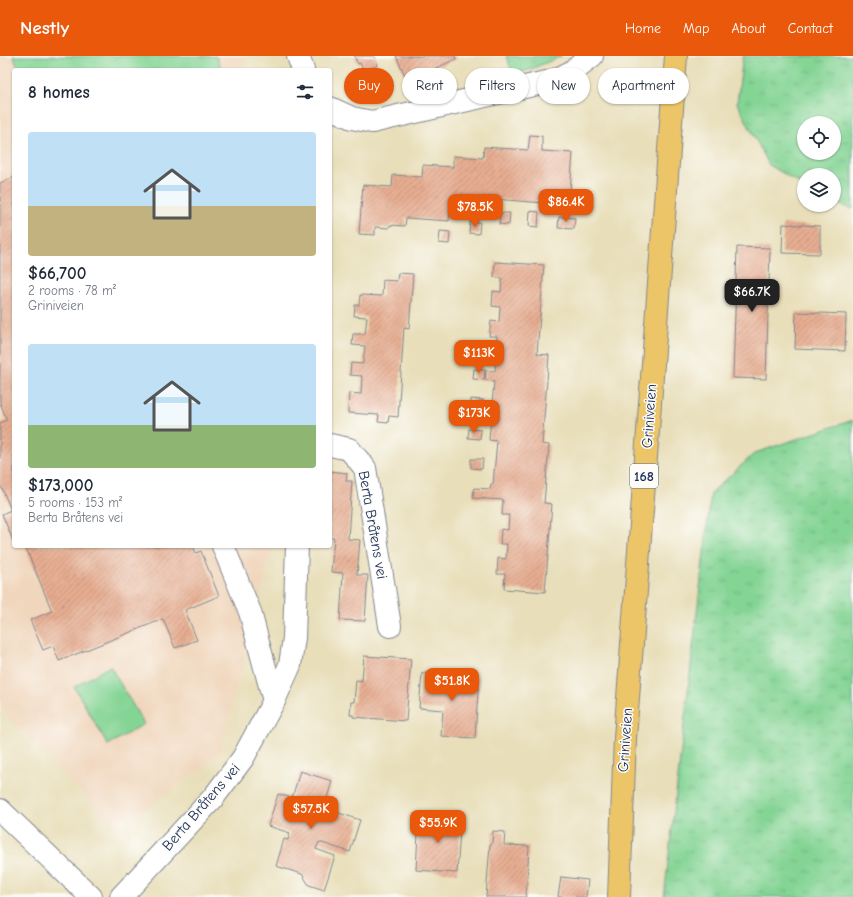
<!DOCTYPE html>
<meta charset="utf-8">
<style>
body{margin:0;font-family:"Comic Neue",sans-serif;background:#f6f6f7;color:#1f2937;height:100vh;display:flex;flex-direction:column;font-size:15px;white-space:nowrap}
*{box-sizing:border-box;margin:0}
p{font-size:13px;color:#747a83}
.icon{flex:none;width:22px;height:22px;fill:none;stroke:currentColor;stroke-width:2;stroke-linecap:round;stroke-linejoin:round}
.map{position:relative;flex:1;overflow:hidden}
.panel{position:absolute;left:12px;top:12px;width:320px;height:480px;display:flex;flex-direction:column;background:#fff;border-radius:4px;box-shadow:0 1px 3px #0004}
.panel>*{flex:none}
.guide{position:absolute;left:344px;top:12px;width:380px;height:36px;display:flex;gap:8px}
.tools{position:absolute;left:797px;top:60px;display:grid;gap:8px}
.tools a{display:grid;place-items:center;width:44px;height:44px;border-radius:50%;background:#fff;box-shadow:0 1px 3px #0004;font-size:20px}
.price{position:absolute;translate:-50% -34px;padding:0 9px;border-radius:8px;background:#ea580c;color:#fff;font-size:13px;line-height:26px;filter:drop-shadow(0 1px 2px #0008)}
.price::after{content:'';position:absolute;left:50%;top:24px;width:12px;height:9px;margin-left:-6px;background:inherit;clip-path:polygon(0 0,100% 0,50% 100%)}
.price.active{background:#222;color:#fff}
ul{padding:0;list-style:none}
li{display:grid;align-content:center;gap:8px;height:212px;padding:0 16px}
li span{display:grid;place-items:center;height:124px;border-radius:4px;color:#555}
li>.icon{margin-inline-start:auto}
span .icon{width:72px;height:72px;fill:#fffc;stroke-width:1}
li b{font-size:17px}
h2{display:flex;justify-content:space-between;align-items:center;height:48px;padding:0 16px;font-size:17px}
.tag{padding:0 14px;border-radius:18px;background:#fff;box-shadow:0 1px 3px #0004;font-size:14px;line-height:36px}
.tag.active{background:#ea580c;color:#fff}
header{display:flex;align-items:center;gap:24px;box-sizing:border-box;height:56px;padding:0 20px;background:#ea580c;color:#fff}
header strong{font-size:19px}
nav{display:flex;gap:22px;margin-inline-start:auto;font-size:14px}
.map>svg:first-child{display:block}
</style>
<header>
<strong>Nestly</strong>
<nav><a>Home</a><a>Map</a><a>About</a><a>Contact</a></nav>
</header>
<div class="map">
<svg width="853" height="841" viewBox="0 0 853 841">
<defs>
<pattern id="grass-tufts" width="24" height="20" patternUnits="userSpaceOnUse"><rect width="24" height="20" fill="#84d494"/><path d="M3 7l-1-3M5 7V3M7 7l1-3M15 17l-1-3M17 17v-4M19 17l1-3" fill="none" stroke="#71b682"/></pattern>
<pattern id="building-hatch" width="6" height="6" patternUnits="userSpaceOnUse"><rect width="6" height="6" fill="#e7ad91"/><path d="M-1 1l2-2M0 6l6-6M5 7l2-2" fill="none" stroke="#ba8d7a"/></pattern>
</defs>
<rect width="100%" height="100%" fill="#fdfcf7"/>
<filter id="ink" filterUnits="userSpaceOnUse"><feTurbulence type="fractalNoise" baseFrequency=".025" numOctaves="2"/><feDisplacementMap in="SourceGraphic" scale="8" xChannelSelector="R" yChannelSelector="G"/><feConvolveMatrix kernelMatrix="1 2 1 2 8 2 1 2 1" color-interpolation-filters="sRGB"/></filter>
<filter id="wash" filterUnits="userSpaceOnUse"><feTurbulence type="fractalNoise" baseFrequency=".012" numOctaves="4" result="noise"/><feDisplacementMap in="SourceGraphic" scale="16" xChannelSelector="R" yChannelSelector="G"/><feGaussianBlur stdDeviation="0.9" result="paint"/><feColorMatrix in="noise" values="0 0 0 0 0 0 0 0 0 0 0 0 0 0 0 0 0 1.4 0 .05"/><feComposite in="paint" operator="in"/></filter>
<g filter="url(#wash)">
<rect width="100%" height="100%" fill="#e8deb9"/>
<path fill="#f0d6bc" d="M0 0H244L248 14H14V490H273L219 699 117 773 0 652Z"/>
<g fill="url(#grass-tufts)" stroke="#508279" fill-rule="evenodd">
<path d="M506 0H562L514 20Z"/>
<path d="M743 0H853V153L834 147V119H804V130L769 109 737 47ZM804 67H834V97H804Z"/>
<path d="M853 364V841H664L711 437 755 397Z"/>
</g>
<g fill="#84d494" stroke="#508279">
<path d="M13 0H216L222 14H19Z"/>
<path d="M110 610 144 668 108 689 74 631Z"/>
</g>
<g id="blocks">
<g fill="url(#building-hatch)">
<path d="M354 0H374L378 9 364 15 360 7 358 8Z"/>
<path d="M396 0H455L456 3 434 13 435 16 429 19 428 17 408 26Z"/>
<path d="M530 79 542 80V95L573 97 569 149 481 142 480 155 450 153 449 165 406 162 405 170 390 169 389 172 375 171V179L359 178 363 129 392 131 393 119 422 121 423 109 453 111V100L483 102 484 91 528 94Z"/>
<path d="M14 121V487L2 458 11 454 0 428V367L7 364 0 347V127Z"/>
<path d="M530 155 539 156 538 171 529 170Z"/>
<path d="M500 157H510L509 169 499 168Z"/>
<path d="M559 161 575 162 574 173 558 172Z"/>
<path d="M470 166H480L479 178 469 177Z"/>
<path d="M783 168 820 170V198L782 197Z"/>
<path d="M440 175 450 176 449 188 439 187Z"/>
<path d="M737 191 770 192 766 323 733 322Z"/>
<path d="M495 206 544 209 537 298 549 299 542 388 549 389 544 447 552 448 545 536 504 533 505 518H497L498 502 506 503 507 488H500L501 473 508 474 509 459H502L503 444 473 442 474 432 490 433 491 428H493L497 385 489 384 494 325 485 324 486 314 495 315 497 280H489L491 265 499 266 500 251 492 250 493 235 501 236 502 222 494 221Z"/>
<path d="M398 217 413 218 409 273 404 272 398 361 389 360 388 367 378 366 379 359 348 357 349 337 361 338 362 320 350 319 351 307 363 308 365 290 352 289 353 278H365L367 261 354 260 355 249H359L360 239 382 240 383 224 397 225Z"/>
<path d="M796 256 846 258 845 295 795 293Z"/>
<path d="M474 313 485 314 484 324 473 323Z"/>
<path d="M471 343 483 344 482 354 471 353Z"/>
<path d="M469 373 481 374 480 383 468 382Z"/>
<path d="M471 403H483L482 413 471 412Z"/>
<path d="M330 415 347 417 346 425H352L348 483 360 484 357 519H368L365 565 340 564 343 517 331 516 334 482H330Z"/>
<path d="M25 490H193L196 497 201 495 219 540 185 554 197 584 175 592 163 563 59 605 53 590 43 594 30 564 52 555Z"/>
<path d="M364 600 411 603 406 665 353 661V659H350L351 646H354L356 624 362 625Z"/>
<path d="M422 617 479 621 475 682 441 680 443 654 419 652Z"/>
<path d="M300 715 332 725 324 752 360 764 350 796 319 786 316 793 335 800 324 834 309 829 302 818 276 810 284 783 288 784 290 777 268 770 278 738 292 742Z"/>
<path d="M419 759 461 762 457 817 416 814Z"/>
<path d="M493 775 505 776 504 789 529 790 526 841H486L490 788H492Z"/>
<path d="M561 821 588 824 586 841H558Z"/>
</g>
</g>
</g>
<g filter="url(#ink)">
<use href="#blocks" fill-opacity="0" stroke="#82868c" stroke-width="1"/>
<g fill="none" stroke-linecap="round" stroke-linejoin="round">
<g stroke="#82868c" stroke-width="24">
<g id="minor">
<path d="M298 0 303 14"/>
<path d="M330 52 352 62 372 66 555 24 571 16 592 0"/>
<path d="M330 389 349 393 365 412 390 570"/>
<path d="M223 490 250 556 274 645"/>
<path d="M0 754 91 841"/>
<path d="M121 841 213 742 243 702 274 645 290 609 294 582 297 490"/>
</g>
</g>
<g stroke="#82868c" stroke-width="24">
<path id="major" d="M619 841 625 682 676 0"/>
</g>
<use href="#minor" stroke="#fff" stroke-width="22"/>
<use href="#major" stroke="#edc569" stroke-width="22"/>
</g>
</g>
<g text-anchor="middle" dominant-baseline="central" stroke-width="3" stroke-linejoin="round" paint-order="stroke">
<rect fill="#fdfcf7" stroke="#5f6c8c" stroke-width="1" x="630" y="408" width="28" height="24" rx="3"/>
<g font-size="14" font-weight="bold" fill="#1b2f5e">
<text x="644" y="420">168</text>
</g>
<g font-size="15" fill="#1b2f5e" stroke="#fdfcf7">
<text transform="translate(649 360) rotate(-86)">Griniveien</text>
<text transform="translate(373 469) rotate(80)">Berta Bråtens vei</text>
<text transform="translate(625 684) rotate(-86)">Griniveien</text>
<text transform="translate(201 751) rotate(-49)">Berta Bråtens vei</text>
</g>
</g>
</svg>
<div class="tools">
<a><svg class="icon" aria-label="locate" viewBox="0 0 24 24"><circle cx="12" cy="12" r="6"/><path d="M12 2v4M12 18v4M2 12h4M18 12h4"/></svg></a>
<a><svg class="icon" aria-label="layers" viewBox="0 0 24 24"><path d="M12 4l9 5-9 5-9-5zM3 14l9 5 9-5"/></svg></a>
</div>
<b class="price" style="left:566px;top:167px">$86.4K</b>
<b class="price" style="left:475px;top:172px">$78.5K</b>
<b class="price active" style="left:752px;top:257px">$66.7K</b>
<b class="price" style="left:479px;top:318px">$113K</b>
<b class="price" style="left:474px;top:378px">$173K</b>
<b class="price" style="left:452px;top:646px">$51.8K</b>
<b class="price" style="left:311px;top:774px">$57.5K</b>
<b class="price" style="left:438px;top:788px">$55.9K</b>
<div class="guide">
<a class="tag active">Buy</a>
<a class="tag">Rent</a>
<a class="tag">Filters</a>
<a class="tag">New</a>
<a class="tag">Apartment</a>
</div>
<section class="panel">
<h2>8 homes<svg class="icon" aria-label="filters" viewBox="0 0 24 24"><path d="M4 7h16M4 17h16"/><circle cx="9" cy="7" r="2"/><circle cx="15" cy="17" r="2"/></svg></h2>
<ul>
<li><span style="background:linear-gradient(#bfe0f5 60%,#c2b280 0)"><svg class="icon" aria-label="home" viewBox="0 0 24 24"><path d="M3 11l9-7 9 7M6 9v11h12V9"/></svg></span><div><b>$66,700</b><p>2 rooms · 78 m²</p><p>Griniveien</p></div></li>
<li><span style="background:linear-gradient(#bfe0f5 65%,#8fb573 0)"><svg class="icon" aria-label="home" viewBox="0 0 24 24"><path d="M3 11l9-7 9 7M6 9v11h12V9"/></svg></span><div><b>$173,000</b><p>5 rooms · 153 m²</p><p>Berta Bråtens vei</p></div></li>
</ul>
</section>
</div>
